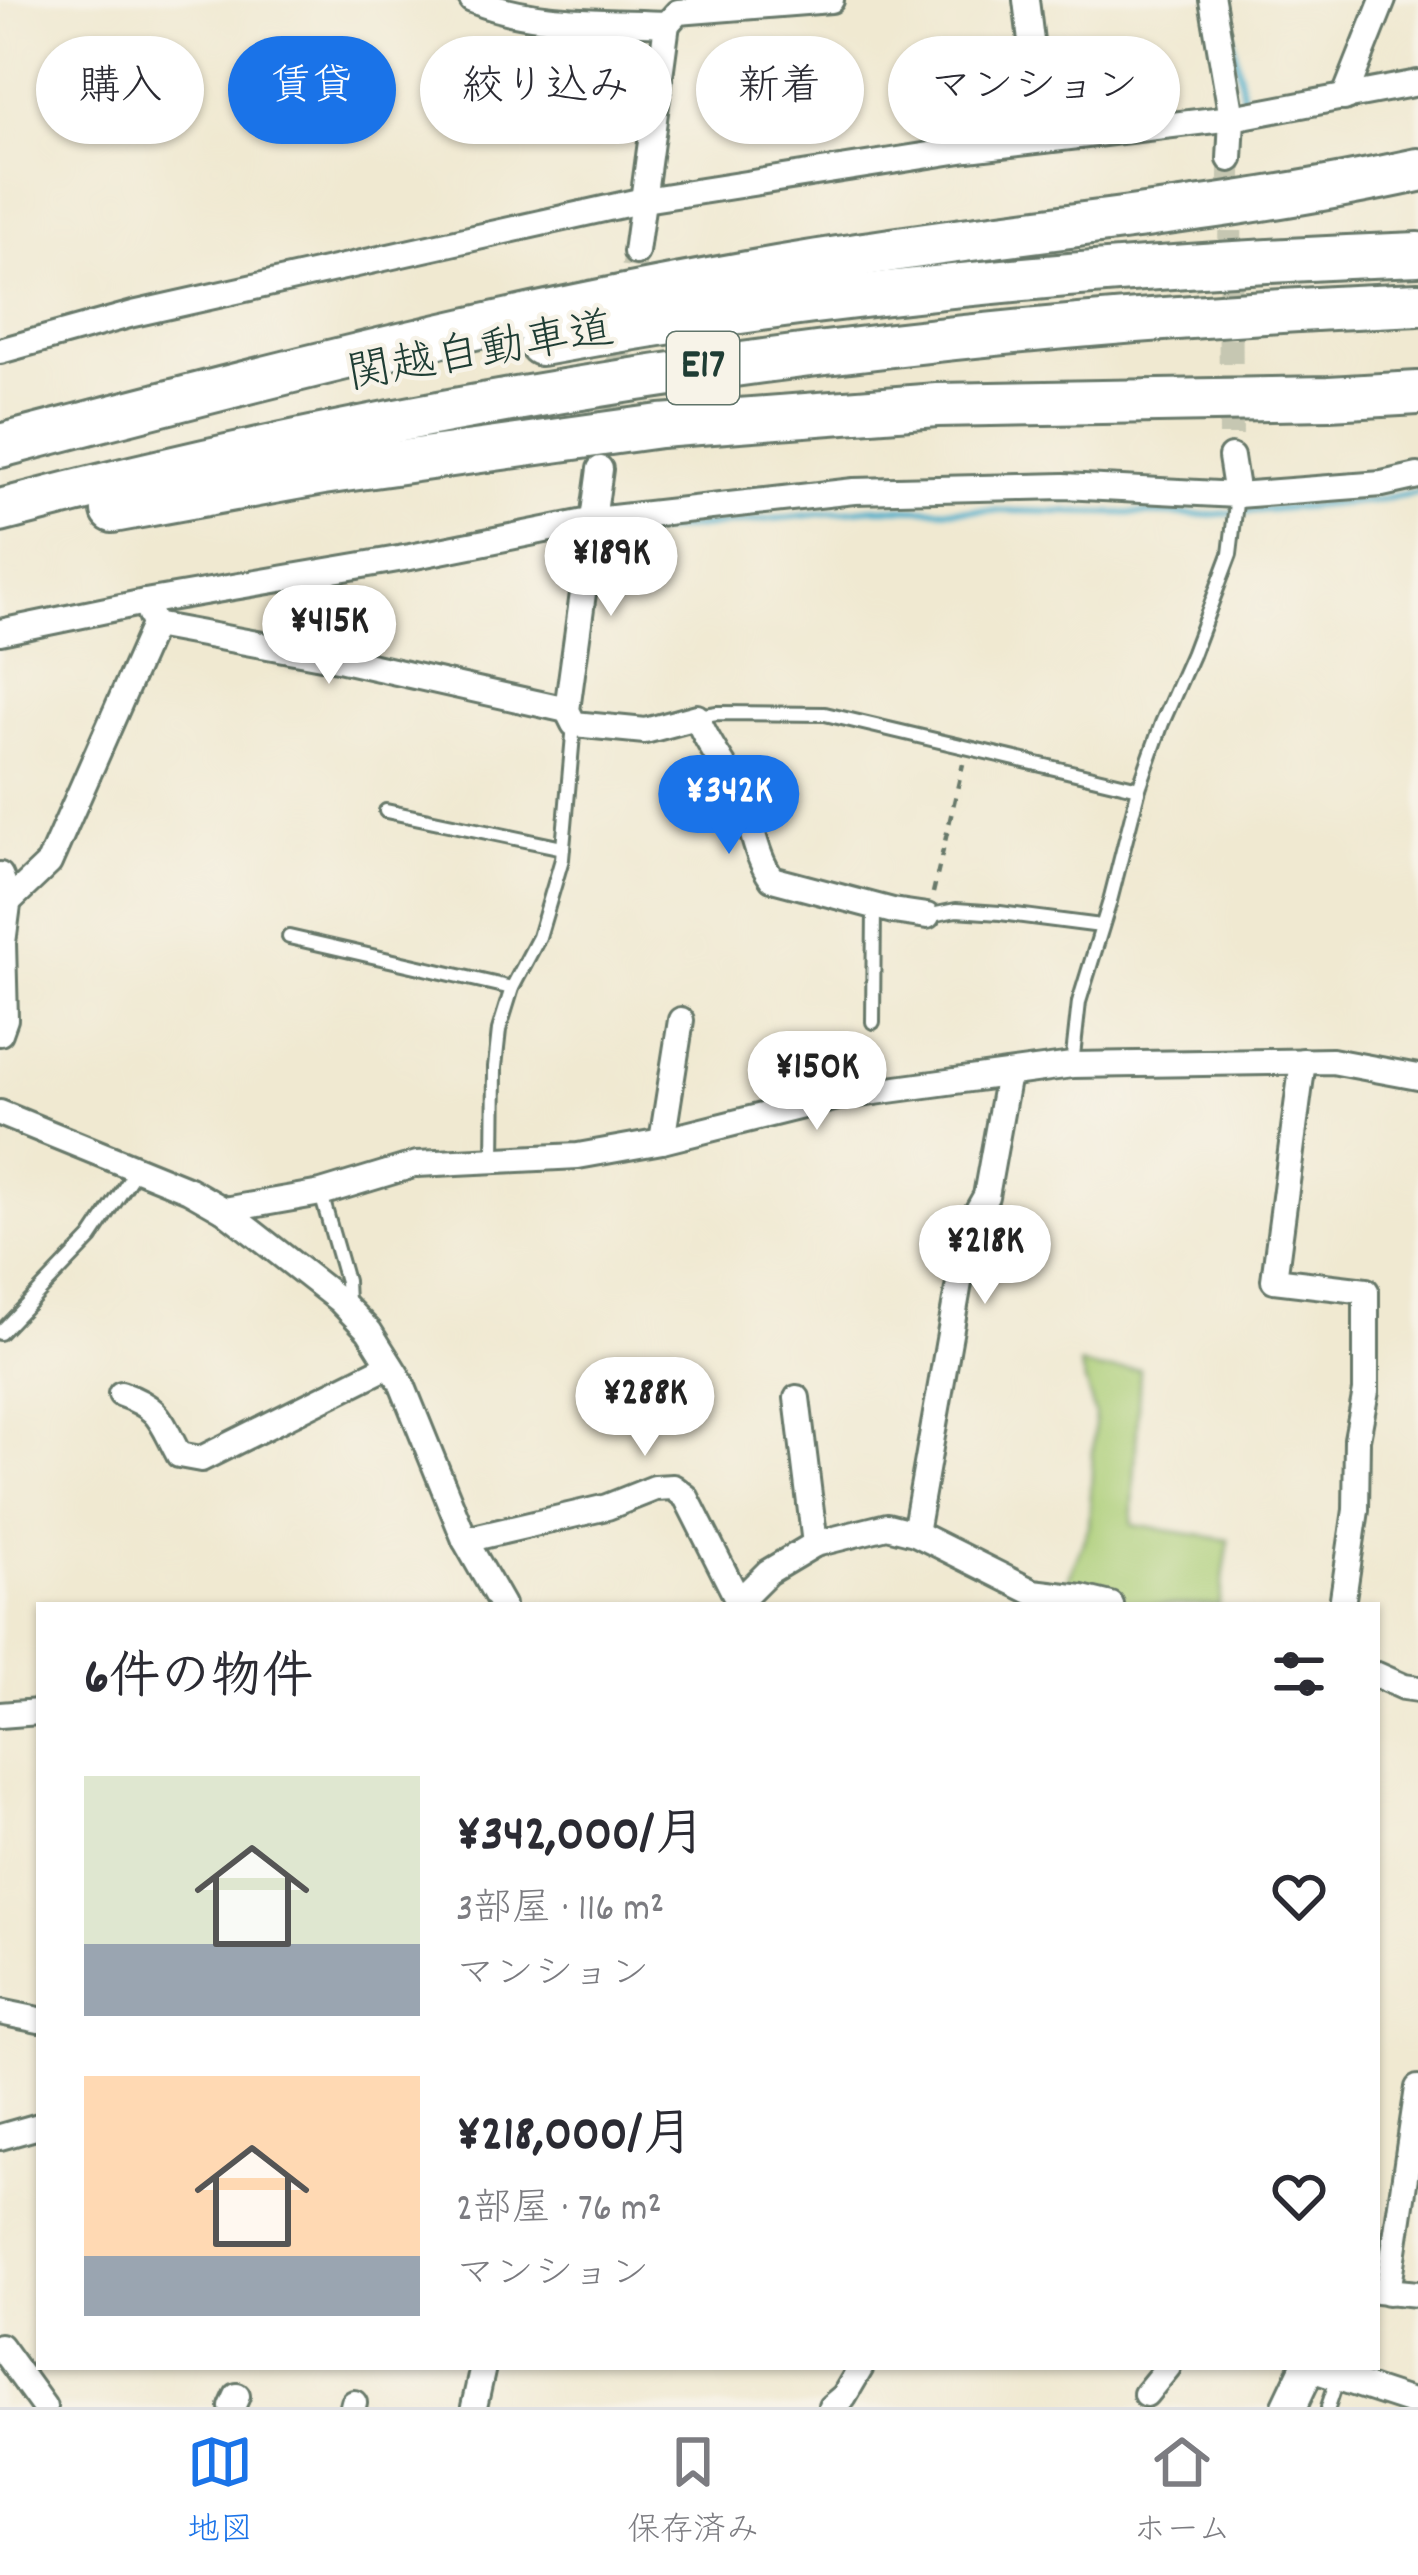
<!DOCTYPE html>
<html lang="ja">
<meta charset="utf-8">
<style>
body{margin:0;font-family:Dekko,"Klee One",sans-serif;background:#f2f2f3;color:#2b2b33;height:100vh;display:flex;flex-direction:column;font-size:45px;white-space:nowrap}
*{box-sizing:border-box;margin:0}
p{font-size:39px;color:#7c7c81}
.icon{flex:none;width:66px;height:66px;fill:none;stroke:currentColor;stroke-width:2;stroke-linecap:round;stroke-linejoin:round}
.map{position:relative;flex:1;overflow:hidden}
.details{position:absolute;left:36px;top:1602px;width:1344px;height:768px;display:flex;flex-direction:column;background:#fff;border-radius:0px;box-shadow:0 3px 9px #0004}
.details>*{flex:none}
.banner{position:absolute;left:36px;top:36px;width:1347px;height:108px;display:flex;gap:24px}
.price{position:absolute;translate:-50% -102px;padding:0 27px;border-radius:42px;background:#fff;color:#222;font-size:39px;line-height:78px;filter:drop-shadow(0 3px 6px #0008)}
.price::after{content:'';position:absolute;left:50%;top:72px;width:36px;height:27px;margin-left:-18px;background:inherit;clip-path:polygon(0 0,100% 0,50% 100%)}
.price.selected{background:#1a73e8;color:#fff}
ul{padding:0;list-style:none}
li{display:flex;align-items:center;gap:36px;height:300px;padding:0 48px}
li span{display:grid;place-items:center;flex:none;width:336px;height:240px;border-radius:0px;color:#555}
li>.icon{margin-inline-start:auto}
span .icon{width:144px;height:144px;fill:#fffc;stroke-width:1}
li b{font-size:51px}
h2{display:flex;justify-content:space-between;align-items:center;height:144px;padding:0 48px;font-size:51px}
.tag{padding:0 42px;border-radius:54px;background:#fff;box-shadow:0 3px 9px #0004;font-size:42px;line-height:108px}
.tag.selected{background:#1a73e8;color:#fff}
.tabs{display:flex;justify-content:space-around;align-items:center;height:168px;border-top:3px solid #e1e1e2;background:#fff;font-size:33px;color:#7c7c81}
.tabs a{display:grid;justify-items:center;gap:6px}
.tabs .selected{color:#1a73e8}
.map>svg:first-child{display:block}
</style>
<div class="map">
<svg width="1418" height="2407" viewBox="0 0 1418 2407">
<rect width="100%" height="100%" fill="#f7f3e8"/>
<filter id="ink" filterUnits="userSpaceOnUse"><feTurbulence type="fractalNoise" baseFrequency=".00833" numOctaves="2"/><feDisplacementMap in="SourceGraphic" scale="24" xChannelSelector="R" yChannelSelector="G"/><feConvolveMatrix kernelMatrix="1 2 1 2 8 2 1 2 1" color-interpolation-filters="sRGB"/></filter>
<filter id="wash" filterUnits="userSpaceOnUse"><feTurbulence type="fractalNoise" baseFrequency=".004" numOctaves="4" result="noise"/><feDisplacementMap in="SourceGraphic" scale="48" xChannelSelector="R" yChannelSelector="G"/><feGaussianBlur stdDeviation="2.7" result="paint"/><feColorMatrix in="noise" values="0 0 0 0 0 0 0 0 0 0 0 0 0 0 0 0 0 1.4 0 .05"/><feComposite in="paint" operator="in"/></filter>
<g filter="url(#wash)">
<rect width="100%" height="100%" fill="#f0e9d1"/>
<path fill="#aacd76" stroke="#648555" stroke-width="3" d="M1080 1365 1102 1370 1140 1369 1132 1525 1229 1540 1219 1605H1133L1065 1588 1089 1526 1095 1414Z"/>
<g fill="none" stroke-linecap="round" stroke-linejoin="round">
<g stroke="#4bafca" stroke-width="6">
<path d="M1226 0 1244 102"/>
<path d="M600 538 873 508 1207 515 1371 501 1418 492"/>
</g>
</g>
</g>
<g filter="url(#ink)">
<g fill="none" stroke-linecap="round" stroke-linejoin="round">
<g stroke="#c6c7b2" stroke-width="24" stroke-dasharray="24 12" stroke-linecap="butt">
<path d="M1230 159 1231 457"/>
<path d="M604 445 636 252"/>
</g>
<g stroke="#68796b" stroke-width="18">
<g id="lane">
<path d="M698 716 717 713 825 714 1139 788"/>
<path d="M386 811 563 848"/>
<path d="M927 916 956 910 1000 913 1101 926"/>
<path d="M289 937 512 988"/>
<path d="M873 1022 874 906"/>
<path d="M1072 1065 1079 1002 1110 901 1139 788 1162 723 1192 655 1230 554 1237 495"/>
<path d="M494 1160 495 1067 499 1030 512 988 539 937 562 859 574 724"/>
<path d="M321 1194 346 1281 347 1302"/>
<path d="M0 1333 91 1238 137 1169"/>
<path d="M1328 2407 1339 2374"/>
</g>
</g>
<g stroke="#68796b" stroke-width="30">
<g id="street">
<path d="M472 0C532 25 602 21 667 24L636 252"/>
<path d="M1026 0 1043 140"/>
<path d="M1212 0 1232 118 1230 159"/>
<path d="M667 24 678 12 831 0"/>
<path d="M1344 98 1383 0"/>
<path d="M0 351 133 314 644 200 968 149 1232 118 1418 83"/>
<path d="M1231 457 1237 495"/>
<path d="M600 469 567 710 574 724 645 731 697 717C708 747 729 769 742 800 753 826 755 856 772 879L893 911 927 916"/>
<path d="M145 602 154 625 343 660 567 710"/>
<path d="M0 632 145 602 410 557 595 520 854 491 1064 486 1237 495 1382 484 1418 476"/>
<path d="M0 875 9 897 3 943 5 1019 0 1033"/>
<path d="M8 902 49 863 154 625"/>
<path d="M1303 1061 1274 1280 1366 1291V1391L1357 1439 1356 1510 1342 1605"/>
<path d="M0 1113 189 1190 224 1210 339 1300 369 1331 401 1382 465 1540 502 1605"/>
<path d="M662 1141 681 1020"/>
<path d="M224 1210 321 1193 417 1164 578 1156 662 1141 838 1097 1072 1065 1332 1061 1418 1077"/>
<path d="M121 1394C161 1408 160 1420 179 1455L201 1459 390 1365"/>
<path d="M797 1398 815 1544"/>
<path d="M915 1533 969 1226 986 1196 1008 1074"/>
<path d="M465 1540 607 1507 655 1488 673 1487 686 1497 738 1600"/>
<path d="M735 1605 768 1572 815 1544 887 1526 915 1533 1033 1592 1082 1598 1111 1605"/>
<path d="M1377 1675 1404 1687 1418 1689"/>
<path d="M0 1715 39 1712"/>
<path d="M0 2012 39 2020"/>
<path d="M0 2137 39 2126"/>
<path d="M1377 2290 1418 2294"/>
<path d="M1388 2292 1418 2088"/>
<path d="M0 2346 44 2407"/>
<path d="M1308 2368 1418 2404"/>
<path d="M1146 2394 1168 2367"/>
<path d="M232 2407 237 2396"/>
<path d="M353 2407 354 2403"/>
<path d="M474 2407 483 2367"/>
<path d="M831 2407 844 2396 861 2367"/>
</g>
</g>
<g stroke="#68796b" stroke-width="39">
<path id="secondary" d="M1289 2407 1308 2367"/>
</g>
<g stroke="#68796b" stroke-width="48">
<g id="highway">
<path d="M541 344C830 291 1124 265 1418 254"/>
<path d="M0 446C266 376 535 307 807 263 1010 229 1217 214 1418 170"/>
<path d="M0 511C464 389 939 324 1418 304"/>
<path d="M113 511 323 473 660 426 937 405 1329 398 1418 393"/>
</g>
</g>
<path stroke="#68796b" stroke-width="4.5" stroke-dasharray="9 9" stroke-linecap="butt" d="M933 893 963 764"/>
<use href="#lane" stroke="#fff" stroke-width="12"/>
<use href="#street" stroke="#fff" stroke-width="24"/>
<use href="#secondary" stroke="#fff" stroke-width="33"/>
<use href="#highway" stroke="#fff" stroke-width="42"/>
</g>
</g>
<g text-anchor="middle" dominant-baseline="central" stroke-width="9" stroke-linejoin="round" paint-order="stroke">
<rect fill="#f7f3e8" stroke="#60746a" stroke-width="3" x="667" y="332" width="72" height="72" rx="9"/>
<g font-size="42" font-weight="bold" fill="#1f3d34">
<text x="703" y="368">E17</text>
</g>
<g font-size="45" fill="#1f3d34" stroke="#f7f3e8">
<text transform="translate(481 355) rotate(-10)">関越自動車道</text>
</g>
</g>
</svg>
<b class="price" style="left:611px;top:619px">¥189K</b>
<b class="price" style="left:329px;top:687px">¥415K</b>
<b class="price selected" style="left:729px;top:857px">¥342K</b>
<b class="price" style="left:817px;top:1133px">¥150K</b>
<b class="price" style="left:985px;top:1307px">¥218K</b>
<b class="price" style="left:645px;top:1459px">¥288K</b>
<div class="banner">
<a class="tag">購入</a>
<a class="tag selected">賃貸</a>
<a class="tag">絞り込み</a>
<a class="tag">新着</a>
<a class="tag">マンション</a>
</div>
<section class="details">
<h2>6件の物件<svg class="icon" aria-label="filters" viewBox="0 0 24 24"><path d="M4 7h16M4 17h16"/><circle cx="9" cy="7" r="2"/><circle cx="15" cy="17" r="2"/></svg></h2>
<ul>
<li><span style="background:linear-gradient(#dfe7d0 70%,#9aa5b1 0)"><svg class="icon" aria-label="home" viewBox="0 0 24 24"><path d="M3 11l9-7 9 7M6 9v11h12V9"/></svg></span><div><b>¥342,000/月</b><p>3部屋 · 116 m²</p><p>マンション</p></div><svg class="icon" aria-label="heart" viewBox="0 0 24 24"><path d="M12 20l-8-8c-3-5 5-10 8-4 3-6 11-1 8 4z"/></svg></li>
<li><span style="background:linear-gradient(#ffd9b3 75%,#9aa5b1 0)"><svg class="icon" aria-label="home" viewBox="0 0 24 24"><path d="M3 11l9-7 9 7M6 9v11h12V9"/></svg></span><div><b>¥218,000/月</b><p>2部屋 · 76 m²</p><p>マンション</p></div><svg class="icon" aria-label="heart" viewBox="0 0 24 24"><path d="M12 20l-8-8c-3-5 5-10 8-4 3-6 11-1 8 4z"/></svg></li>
</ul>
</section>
</div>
<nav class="tabs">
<a class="selected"><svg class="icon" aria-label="map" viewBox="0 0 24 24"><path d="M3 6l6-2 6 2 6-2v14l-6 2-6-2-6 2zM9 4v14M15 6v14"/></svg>地図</a>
<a><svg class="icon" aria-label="saved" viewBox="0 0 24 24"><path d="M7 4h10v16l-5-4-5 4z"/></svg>保存済み</a>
<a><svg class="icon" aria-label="home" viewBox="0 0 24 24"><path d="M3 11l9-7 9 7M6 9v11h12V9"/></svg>ホーム</a>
</nav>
